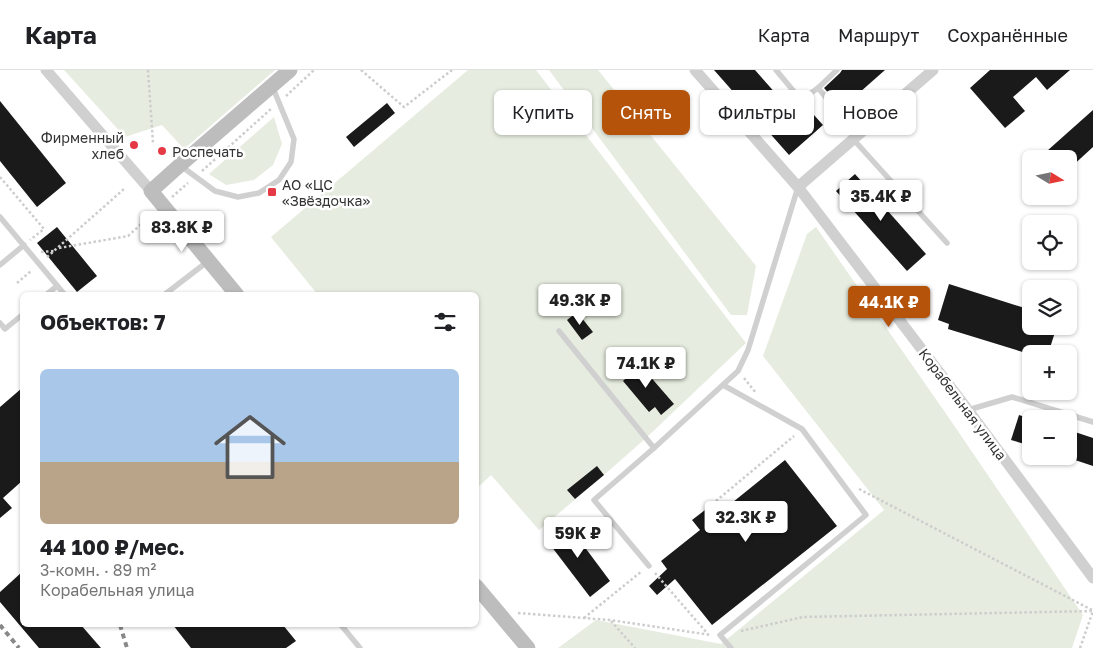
<!DOCTYPE html>
<html lang="ru">
<meta charset="utf-8">
<style>
body{margin:0;font-family:"Golos Text",sans-serif;background:#f6f6f6;color:#202124;height:100vh;display:flex;flex-direction:column;font-size:19px;white-space:nowrap}
*{box-sizing:border-box;margin:0}
p{font-size:16px;color:#757577}
.icon{flex:none;width:28px;height:28px;fill:none;stroke:currentColor;stroke-width:2;stroke-linecap:round;stroke-linejoin:round}
.map{position:relative;flex:1;overflow:hidden}
.side{position:absolute;left:20px;top:222px;width:459px;height:335px;display:flex;flex-direction:column;background:#fff;border-radius:8px;box-shadow:0 1px 4px #0004}
.side>*{flex:none}
.banner{position:absolute;left:494px;top:20px;width:475px;height:45px;display:flex;gap:10px}
.needle{width:32px;rotate:100deg}
.controls{position:absolute;left:1022px;top:80px;display:grid;gap:10px}
.controls a{display:grid;place-items:center;width:55px;height:55px;border-radius:8px;background:#fff;box-shadow:0 1px 4px #0004;font-size:25px}
.price{position:absolute;translate:-50% -42px;padding:0 11px;border-radius:5px;background:#fff;color:#222;font-size:16px;line-height:32px;filter:drop-shadow(0 1px 2px #0008)}
.price::after{content:'';position:absolute;left:50%;top:30px;width:15px;height:11px;margin-left:-8px;background:inherit;clip-path:polygon(0 0,100% 0,50% 100%)}
.price.current{background:#b45309;color:#fff}
ul{padding:0;list-style:none}
li{display:grid;align-content:center;gap:10px;height:265px;padding:0 20px}
li+li{border-top:1px solid #e0e0e0}
li span{display:grid;place-items:center;height:155px;border-radius:8px;color:#555}
li>.icon{margin-inline-start:auto}
span .icon{width:90px;height:90px;fill:#fffc;stroke-width:1}
li b{font-size:21px}
h2{display:flex;justify-content:space-between;align-items:center;height:60px;padding:0 20px;font-size:21px}
.pill{padding:0 18px;border-radius:8px;background:#fff;box-shadow:0 1px 4px #0004;font-size:18px;line-height:45px}
.pill.current{background:#b45309;color:#fff}
header{display:flex;align-items:center;gap:30px;box-sizing:border-box;height:70px;padding:0 25px;background:#fff;border-bottom:1px solid #e0e0e0}
header strong{font-size:24px}
nav{display:flex;gap:28px;margin-inline-start:auto;font-size:18px}
.map>svg:first-child{display:block}
</style>
<header>
<strong>Карта</strong>
<nav><a>Карта</a><a>Маршрут</a><a>Сохранённые</a></nav>
</header>
<div class="map">
<svg width="1093" height="578" viewBox="0 0 1093 578">
<rect width="100%" height="100%" fill="#fff"/>
<g fill="#e6ecdf">
<path d="M64 0H275L184 79 162 55 125 67Z"/>
<path d="M468 0H536L746 273 646 368 604 405 539 460 491 405 476 419V225H318L271 167Z"/>
<path d="M549 0H598L756 196 747 245H731Z"/>
<path d="M274 47 282 74 273 95 254 110 226 115 209 104Z"/>
<path d="M816 157 949 348 1083 545 1072 578H558L596 550 721 574 884 440 763 286 807 164Z"/>
</g>
<g fill="#1a1a1a">
<path d="M714 0H755L793 43 804 34 823 55 789 85Z"/>
<path d="M842 0H885L842 38 824 18 840 3Z"/>
<path d="M990 0H1070L1047 20 1036 7 1013 27 1025 41 1005 58 970 18Z"/>
<path d="M0 31 66 113 37 137 0 91Z"/>
<path d="M387 33 395 43 354 77 346 67Z"/>
<path d="M1093 40V77L1069 99V89H1038Z"/>
<path d="M855 104 926 184 907 201 836 121Z"/>
<path d="M57 157 97 206 77 222 37 173Z"/>
<path d="M949 214 1031 240V256H1057L1048 284 1036 280 1035 284H1029L948 259 949 254 938 250Z"/>
<path d="M577 242 593 262 582 270 567 250Z"/>
<path d="M635 289 674 334 661 345 655 337 649 342 623 311 628 306 622 300Z"/>
<path d="M22 318V411L3 428 12 438 0 448V337Z"/>
<path d="M1019 345 1031 349V376L1011 370Z"/>
<path d="M1069 360 1093 368V396L1069 388Z"/>
<path d="M785 390 837 456 712 555 675 509 657 525 649 516 667 499 661 491 700 460 692 450 705 440 712 449Z"/>
<path d="M597 396 604 405 575 429 567 420Z"/>
<path d="M566 452 610 511 590 527 545 468Z"/>
<path d="M22 502V555H81L101 578H39L0 532V522Z"/>
<path d="M173 555H283L296 571 286 578H191Z"/>
</g>
<g fill="none" stroke-linecap="round" stroke-linejoin="round">
<g stroke="#cdcdcd" stroke-width="2.5" stroke-dasharray="2.5 2.5" stroke-linecap="butt">
<path d="M148 0 153 73"/>
<path d="M361 0 404 37 452 0"/>
<path d="M286 26 314 0"/>
<path d="M202 101 272 38"/>
<path d="M0 107 44 159 30 170"/>
<path d="M172 127 188 113"/>
<path d="M59 178 128 166 149 147"/>
<path d="M41 182 54 181"/>
<path d="M47 187 124 119"/>
<path d="M17 213 31 201"/>
<path d="M744 308 756 323"/>
<path d="M859 419 1092 540"/>
<path d="M716 431 794 366"/>
<path d="M655 503 707 563"/>
<path d="M518 543 610 550 711 565"/>
<path d="M584 548 642 501"/>
<path d="M611 551 635 578"/>
<path d="M741 561 803 547 1093 541"/>
<path d="M1080 578 1093 541"/>
</g>
<g stroke="#d0d0d0" stroke-width="5.5">
<path d="M776 0 801 30 818 18"/>
<path d="M837 0 818 18 858 65"/>
<path d="M853 69 947 173"/>
<path d="M181 96 215 121 238 127 259 123 279 110 291 92 294 69 273 18"/>
<path d="M0 147 65 225"/>
<path d="M0 195 24 175"/>
<path d="M46 225 57 216"/>
<path d="M164 225 207 192"/>
<path d="M0 253 5 259 22 245"/>
<path d="M559 261 654 378"/>
<path d="M723 315 802 359 866 445 720 565 731 578"/>
<path d="M968 340 1012 327 1093 352"/>
<path d="M649 496 594 430 654 378 738 301 748 280 798 117"/>
<path d="M341 555 360 578"/>
</g>
<g stroke="#d0d0d0" stroke-width="11">
<path d="M46 0 151 121"/>
<path d="M695 0 798 117 968 340 1093 508"/>
<path d="M798 117 933 0"/>
</g>
<g stroke="#bdbdbd" stroke-width="15">
<path d="M237 225 151 121 180 95 290 0"/>
<path d="M476 516 528 578"/>
</g>
<g stroke="#888" stroke-width="4" stroke-dasharray="5 4" stroke-linecap="butt">
<path d="M0 555 19 578"/>
<path d="M120 555 127 578"/>
</g>
</g>
<g fill="#e63946" stroke="#fff" stroke-width="2">
<circle cx="134" cy="75" r="5"/>
<circle cx="162" cy="81" r="5"/>
<rect x="267" y="117" width="10" height="10" rx="2.5"/>
</g>
<g text-anchor="middle" dominant-baseline="central" stroke-width="5" stroke-linejoin="round" paint-order="stroke">
<g font-size="14" fill="#333" stroke="#fff" text-anchor="start">
<text x="124" y="67" text-anchor="end">Фирменный<tspan x="124" dy="16">хлеб</tspan></text>
<text x="172" y="81">Роспечать</text>
<text x="282" y="114">АО «ЦС<tspan x="282" dy="16">«Звёздочка»</tspan></text>
</g>
<g font-size="14" fill="#333" stroke="#fff">
<text transform="translate(963 334) rotate(53)">Корабельная улица</text>
</g>
</g>
</svg>
<div class="controls">
<a><svg class="needle" viewBox="-14 -14 28 28"><path d="M0-13l5 13h-10z" fill="#e53935"/><path d="M0 13l5-13h-10z" fill="#757577"/></svg></a>
<a><svg class="icon" aria-label="locate" viewBox="0 0 24 24"><circle cx="12" cy="12" r="6"/><path d="M12 2v4M12 18v4M2 12h4M18 12h4"/></svg></a>
<a><svg class="icon" aria-label="layers" viewBox="0 0 24 24"><path d="M12 4l9 5-9 5-9-5zM3 14l9 5 9-5"/></svg></a>
<a>+</a>
<a>−</a>
</div>
<b class="price" style="left:881px;top:152px">35.4K ₽</b>
<b class="price" style="left:182px;top:183px">83.8K ₽</b>
<b class="price" style="left:580px;top:256px">49.3K ₽</b>
<b class="price current" style="left:889px;top:258px">44.1K ₽</b>
<b class="price" style="left:646px;top:319px">74.1K ₽</b>
<b class="price" style="left:746px;top:473px">32.3K ₽</b>
<b class="price" style="left:578px;top:489px">59K ₽</b>
<div class="banner">
<a class="pill">Купить</a>
<a class="pill current">Снять</a>
<a class="pill">Фильтры</a>
<a class="pill">Новое</a>
</div>
<section class="side">
<h2>Объектов: 7<svg class="icon" aria-label="filters" viewBox="0 0 24 24"><path d="M4 7h16M4 17h16"/><circle cx="9" cy="7" r="2"/><circle cx="15" cy="17" r="2"/></svg></h2>
<ul>
<li><span style="background:linear-gradient(#a9c7e8 60%,#b9a48a 0)"><svg class="icon" aria-label="home" viewBox="0 0 24 24"><path d="M3 11l9-7 9 7M6 9v11h12V9"/></svg></span><div><b>44 100 ₽/мес.</b><p>3-комн. · 89 m²</p><p>Корабельная улица</p></div></li>
</ul>
</section>
</div>
